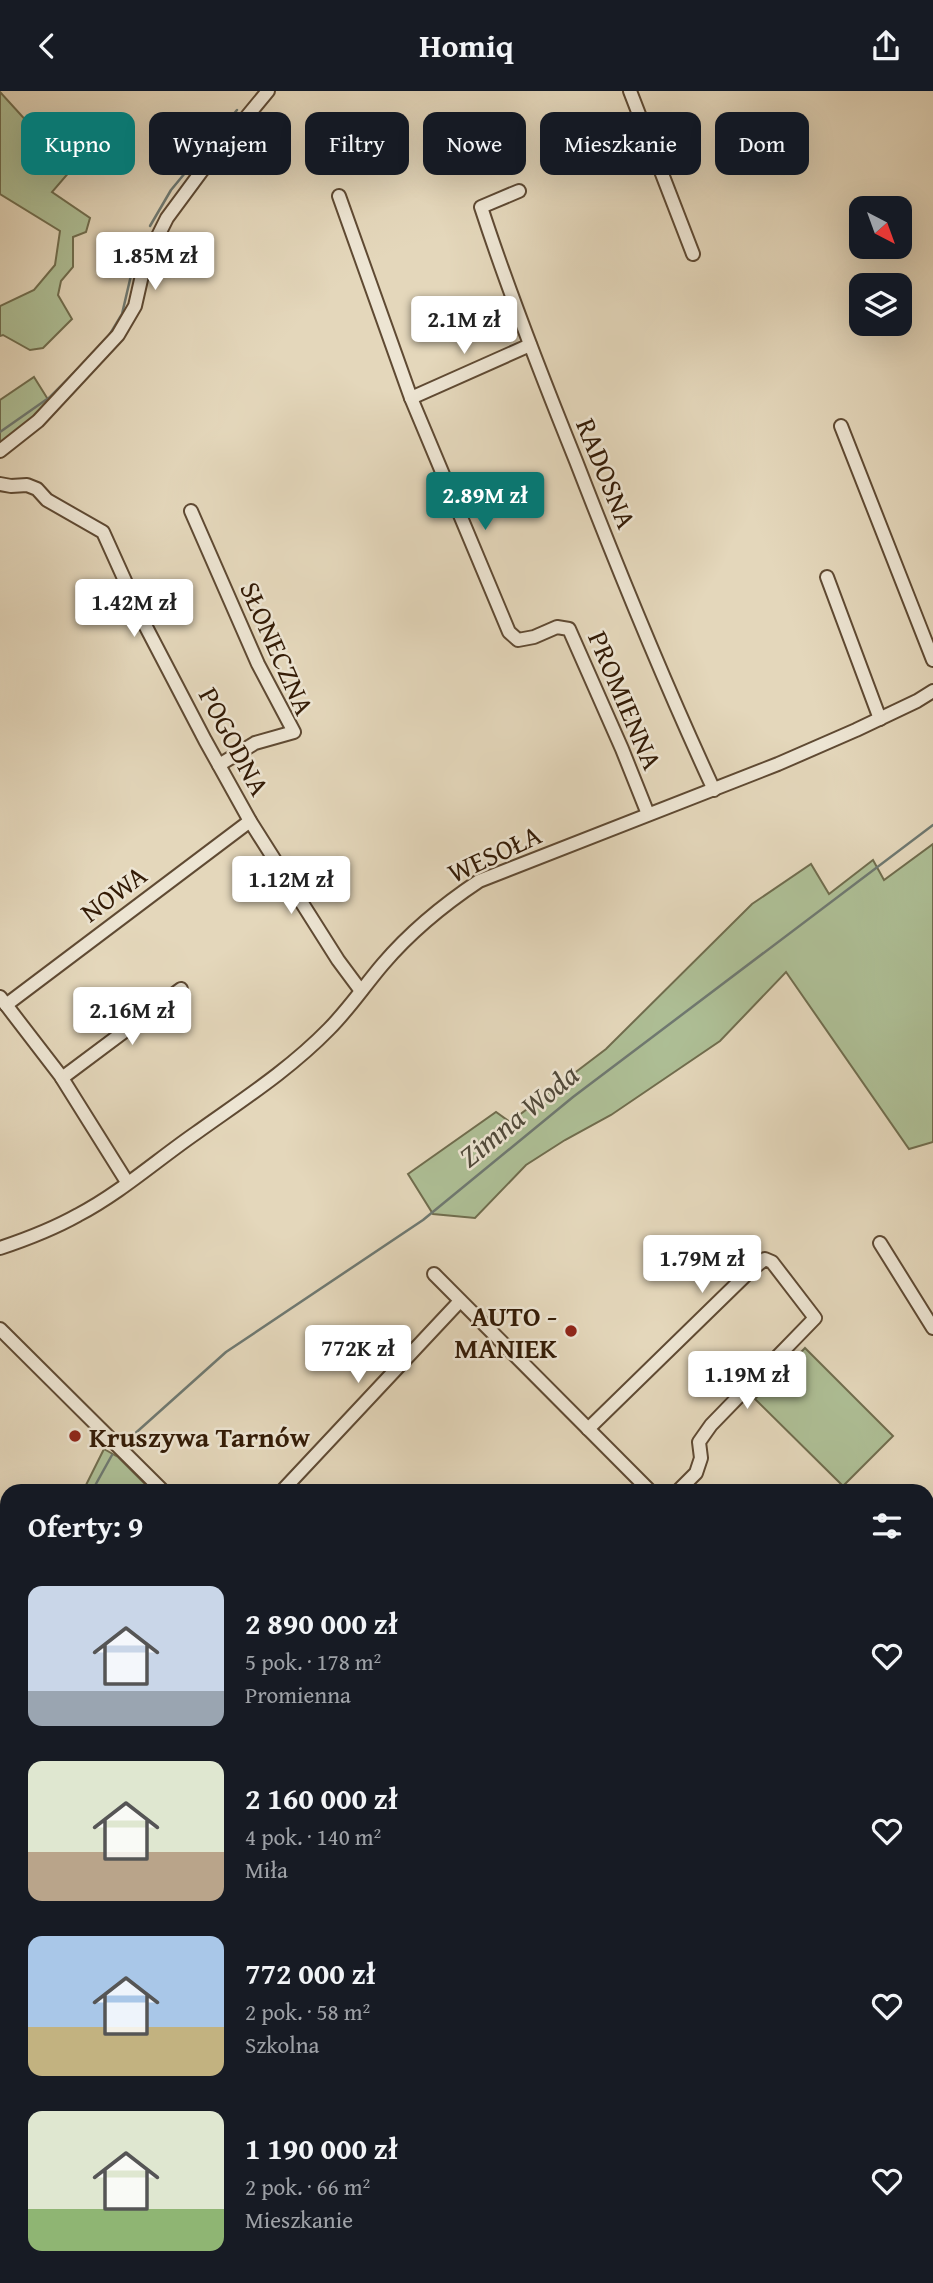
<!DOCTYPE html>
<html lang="pl">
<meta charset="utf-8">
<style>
body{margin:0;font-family:"Gentium Book Plus",serif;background:#20242c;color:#f1f3f6;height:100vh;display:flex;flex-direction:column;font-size:26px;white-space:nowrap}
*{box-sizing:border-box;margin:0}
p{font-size:23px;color:#9ea1a6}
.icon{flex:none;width:38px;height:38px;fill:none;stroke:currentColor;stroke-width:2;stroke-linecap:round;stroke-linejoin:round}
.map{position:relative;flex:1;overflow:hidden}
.side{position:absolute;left:0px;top:1393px;width:934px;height:800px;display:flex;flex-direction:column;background:#171b24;border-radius:21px 21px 0 0;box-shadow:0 7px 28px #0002}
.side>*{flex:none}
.hud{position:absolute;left:21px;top:21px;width:892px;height:63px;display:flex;gap:14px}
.needle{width:46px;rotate:139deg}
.buttons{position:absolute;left:849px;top:105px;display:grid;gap:14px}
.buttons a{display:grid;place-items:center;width:63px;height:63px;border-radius:14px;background:#171b24;box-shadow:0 7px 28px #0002;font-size:35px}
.price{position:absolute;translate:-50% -60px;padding:0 16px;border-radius:7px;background:#fff;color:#222;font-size:23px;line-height:46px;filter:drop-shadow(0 2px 4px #0008)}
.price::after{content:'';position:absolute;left:50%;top:42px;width:21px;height:16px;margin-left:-10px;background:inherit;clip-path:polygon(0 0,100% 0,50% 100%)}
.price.current{background:#0f766e;color:#fff}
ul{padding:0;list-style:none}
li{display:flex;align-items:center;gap:21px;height:175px;padding:0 28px}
li span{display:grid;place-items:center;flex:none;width:196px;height:140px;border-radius:14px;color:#555}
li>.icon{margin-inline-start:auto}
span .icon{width:84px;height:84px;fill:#fffc;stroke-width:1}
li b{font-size:30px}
h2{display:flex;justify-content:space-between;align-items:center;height:84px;padding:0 28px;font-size:30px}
.pill{padding:0 24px;border-radius:14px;background:#171b24;box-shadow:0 7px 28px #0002;font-size:24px;line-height:63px}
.pill.current{background:#0f766e;color:#fff}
header{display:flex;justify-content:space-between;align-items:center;height:91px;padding:0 28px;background:#171b24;font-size:32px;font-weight:700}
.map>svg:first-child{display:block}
</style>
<header><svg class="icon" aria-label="back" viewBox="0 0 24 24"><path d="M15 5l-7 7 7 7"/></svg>Homiq<svg class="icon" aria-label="share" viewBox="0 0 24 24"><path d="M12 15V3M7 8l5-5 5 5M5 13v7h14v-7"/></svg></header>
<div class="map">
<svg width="933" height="2192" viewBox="0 0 933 2192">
<rect width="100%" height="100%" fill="#e4d7bb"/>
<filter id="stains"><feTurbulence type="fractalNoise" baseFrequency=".00286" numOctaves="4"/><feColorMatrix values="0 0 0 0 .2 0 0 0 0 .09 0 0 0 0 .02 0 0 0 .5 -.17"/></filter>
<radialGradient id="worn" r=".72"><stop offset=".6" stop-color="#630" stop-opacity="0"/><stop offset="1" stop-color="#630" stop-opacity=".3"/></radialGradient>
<g fill="#aebf96" stroke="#706d4e" stroke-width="2">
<path d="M0 1 71 79 52 101 90 127 86 141 73 146V176L61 190 58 204 72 228 43 257 30 259 3 244 0 245V215L34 199 55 174 60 140 0 103Z"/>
<path d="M34 286 49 310 0 358V309Z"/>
<path d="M933 753V1051L909 1058 786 881 720 950 611 1024 565 1049 526 1074 475 1127 433 1123 408 1083 496 1021 510 1031 606 958 752 813 811 773 829 803 873 769 884 789Z"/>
<path d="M805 1257 893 1345 843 1395 755 1308Z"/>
<path d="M104 1358 118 1366 152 1400H83Z"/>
<path d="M7 1458V1642L0 1638V1464Z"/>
</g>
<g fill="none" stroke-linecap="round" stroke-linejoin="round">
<g stroke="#6f7971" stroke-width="2.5">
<path d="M150 135 171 99 237 19"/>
<path d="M107 248 122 223 132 180"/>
<path d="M0 341 50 306 78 278"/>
<path d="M130 1347 226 1261 423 1129 573 1006 933 734"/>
<path d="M92 1400 112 1364"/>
<path d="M0 1475 7 1470"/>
<path d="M668 2192 679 2186"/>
</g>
<g stroke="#5f4a33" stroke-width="16">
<g id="minor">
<path d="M630 0 693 163"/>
<path d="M519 100 481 116C509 202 542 286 576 370 619 481 664 591 714 699"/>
<path d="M339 105 411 307 509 541 518 549 534 546 557 536 569 538 622 658 648 723"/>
<path d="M411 307 530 254"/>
<path d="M841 335 933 569"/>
<path d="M0 360 38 330 118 244 135 215 145 171 167 127 201 81 268 0"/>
<path d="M0 393 11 395 27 394 37 398 47 409 103 441 145 534 205 649 250 730 338 869 361 900"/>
<path d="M191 420 258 573 294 641 255 652 219 674"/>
<path d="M827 486 880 628"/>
<path d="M0 906 60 984 127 1091"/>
<path d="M6 914 250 730"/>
<path d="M62 987 181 898"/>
<path d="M880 1152 933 1237"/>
<path d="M0 1157C27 1148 53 1138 78 1124 120 1102 157 1069 196 1042 242 1009 289 979 329 938 349 918 365 894 383 873 412 839 443 814 479 790L778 673 856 639 917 610 933 600"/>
<path d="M434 1183 650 1400"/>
<path d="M0 1238 163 1400"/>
<path d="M588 1338 751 1179 765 1168 772 1171 815 1227 711 1334 699 1351 701 1367 696 1382 678 1400"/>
<path d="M282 1400 460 1210"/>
<path d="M928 1577 933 1571"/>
<path d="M928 1755 933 1761"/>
<path d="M928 1986 933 1983"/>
<path d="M415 2186 422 2192"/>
<path d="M884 2186 887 2192"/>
<path d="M342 2192 348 2186"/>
<path d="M497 2192 502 2186"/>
</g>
</g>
<use href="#minor" stroke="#ede5d3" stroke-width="12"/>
</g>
<g fill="#8f2418" stroke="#ede5d3" stroke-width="2.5">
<circle cx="571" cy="1240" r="7"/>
<circle cx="75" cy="1345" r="7"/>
</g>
<g text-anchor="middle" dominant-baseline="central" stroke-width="5" stroke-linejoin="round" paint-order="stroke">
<g font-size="28" fill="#331b06" stroke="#ede5d3">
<text transform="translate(607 382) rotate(68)">RADOSNA</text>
<text transform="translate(278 557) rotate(66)">SŁONECZNA</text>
<text transform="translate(626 609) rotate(67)">PROMIENNA</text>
<text transform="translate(235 650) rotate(62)">POGODNA</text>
<text transform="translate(494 762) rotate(-25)">WESOŁA</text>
<text transform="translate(113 802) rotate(-37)">NOWA</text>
</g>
<g font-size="28" font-weight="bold" fill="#331b06" stroke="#ede5d3" text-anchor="end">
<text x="557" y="1224">AUTO -<tspan x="557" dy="32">MANIEK</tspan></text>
<text x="89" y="1345" text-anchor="start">Kruszywa Tarnów</text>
</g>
<g font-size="30" font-style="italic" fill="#514a3b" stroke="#ede5d3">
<text transform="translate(518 1024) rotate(-39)">Zimna Woda</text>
</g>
</g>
<rect width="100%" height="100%" filter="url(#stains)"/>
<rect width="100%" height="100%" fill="url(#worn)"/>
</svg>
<div class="buttons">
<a><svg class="needle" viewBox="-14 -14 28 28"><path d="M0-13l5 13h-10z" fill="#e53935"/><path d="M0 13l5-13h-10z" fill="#9ea1a6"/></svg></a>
<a><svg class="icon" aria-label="layers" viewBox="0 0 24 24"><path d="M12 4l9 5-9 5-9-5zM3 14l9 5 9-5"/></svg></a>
</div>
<b class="price" style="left:155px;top:201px">1.85M zł</b>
<b class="price" style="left:464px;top:265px">2.1M zł</b>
<b class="price current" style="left:485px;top:441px">2.89M zł</b>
<b class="price" style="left:134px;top:548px">1.42M zł</b>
<b class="price" style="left:291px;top:825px">1.12M zł</b>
<b class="price" style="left:132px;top:956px">2.16M zł</b>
<b class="price" style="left:702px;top:1204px">1.79M zł</b>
<b class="price" style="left:358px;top:1294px">772K zł</b>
<b class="price" style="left:747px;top:1320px">1.19M zł</b>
<div class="hud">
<a class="pill current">Kupno</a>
<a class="pill">Wynajem</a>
<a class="pill">Filtry</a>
<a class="pill">Nowe</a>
<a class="pill">Mieszkanie</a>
<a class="pill">Dom</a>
</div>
<section class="side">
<h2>Oferty: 9<svg class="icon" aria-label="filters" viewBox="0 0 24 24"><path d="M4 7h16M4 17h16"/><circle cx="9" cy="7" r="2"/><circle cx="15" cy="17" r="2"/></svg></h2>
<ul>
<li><span style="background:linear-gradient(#c9d6e8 75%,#9aa5b1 0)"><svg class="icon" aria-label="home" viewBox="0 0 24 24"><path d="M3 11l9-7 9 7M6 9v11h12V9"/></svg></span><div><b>2 890 000 zł</b><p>5 pok. · 178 m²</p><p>Promienna</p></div><svg class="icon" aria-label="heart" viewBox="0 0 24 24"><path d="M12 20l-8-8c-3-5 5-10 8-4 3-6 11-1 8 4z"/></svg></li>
<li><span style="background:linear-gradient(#dfe7d0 65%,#b9a48a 0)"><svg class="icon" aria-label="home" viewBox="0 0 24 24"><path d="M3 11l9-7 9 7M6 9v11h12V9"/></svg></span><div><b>2 160 000 zł</b><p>4 pok. · 140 m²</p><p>Miła</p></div><svg class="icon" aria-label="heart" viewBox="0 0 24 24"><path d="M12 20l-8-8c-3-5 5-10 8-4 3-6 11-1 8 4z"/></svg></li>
<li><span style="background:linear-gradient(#a9c7e8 65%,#c2b280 0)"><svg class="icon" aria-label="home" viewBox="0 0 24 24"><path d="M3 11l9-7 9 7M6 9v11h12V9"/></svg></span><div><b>772 000 zł</b><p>2 pok. · 58 m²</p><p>Szkolna</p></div><svg class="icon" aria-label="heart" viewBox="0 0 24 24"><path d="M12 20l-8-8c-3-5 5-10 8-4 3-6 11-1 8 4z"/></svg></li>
<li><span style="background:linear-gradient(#dfe7d0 70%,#8fb573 0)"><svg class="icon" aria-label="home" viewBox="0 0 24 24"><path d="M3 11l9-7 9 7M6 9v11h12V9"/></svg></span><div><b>1 190 000 zł</b><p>2 pok. · 66 m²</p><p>Mieszkanie</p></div><svg class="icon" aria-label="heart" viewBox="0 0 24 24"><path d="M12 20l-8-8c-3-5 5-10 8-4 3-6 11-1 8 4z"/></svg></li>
</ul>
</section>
</div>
